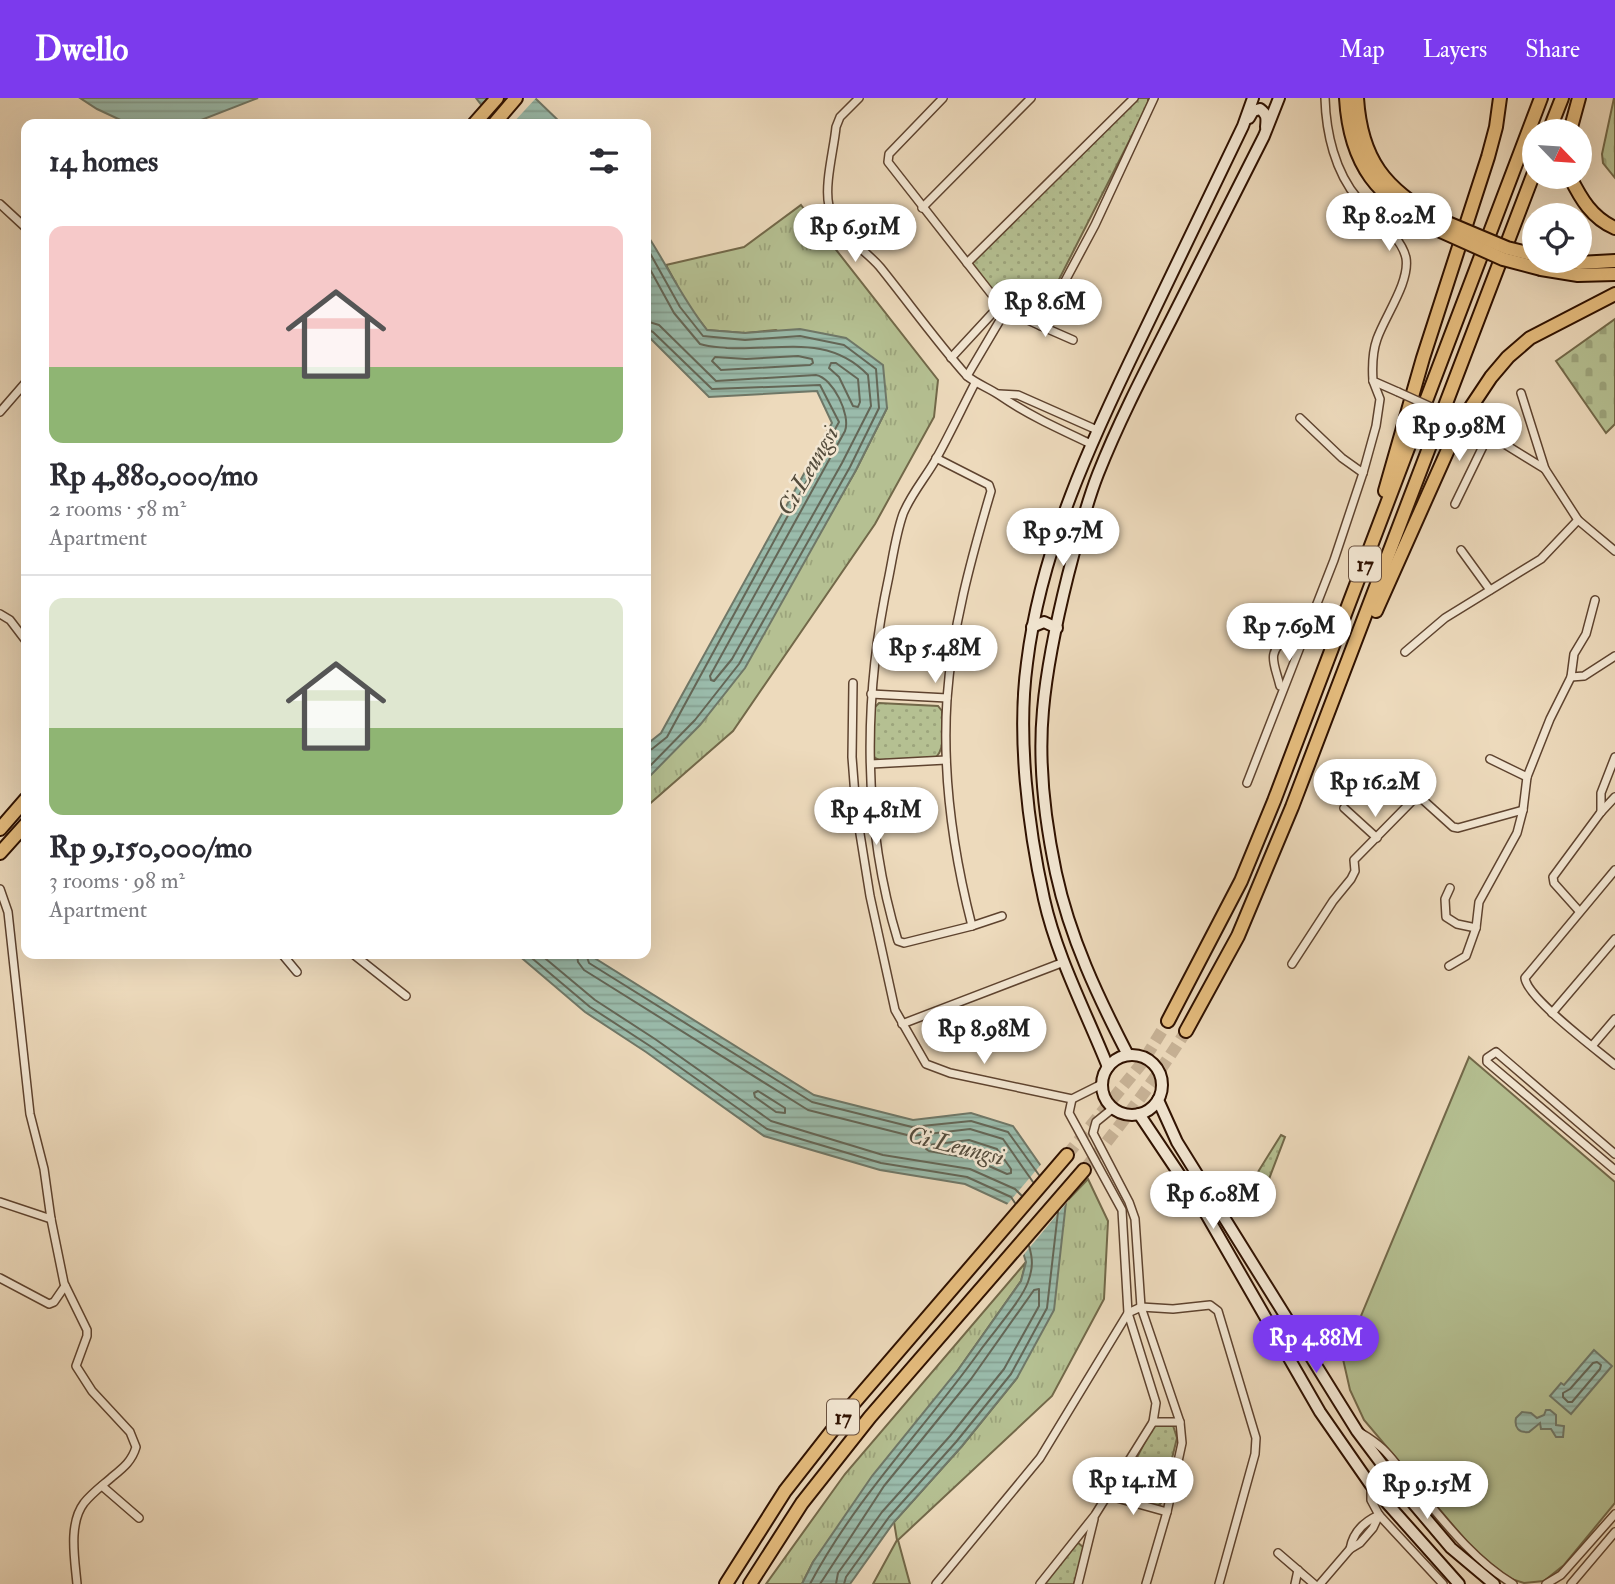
<!DOCTYPE html>
<meta charset="utf-8">
<style>
body{margin:0;font-family:"IM FELL Double Pica",serif;background:#f7f7f7;color:#2b2b33;height:100vh;display:flex;flex-direction:column;font-size:26px;white-space:nowrap}
*{box-sizing:border-box;margin:0}
p{font-size:23px;color:#7c7c81}
.icon{flex:none;width:38px;height:38px;fill:none;stroke:currentColor;stroke-width:2;stroke-linecap:round;stroke-linejoin:round}
.map{position:relative;flex:1;overflow:hidden}
.drawer{position:absolute;left:21px;top:21px;width:630px;height:840px;display:flex;flex-direction:column;background:#fff;border-radius:14px;box-shadow:0 7px 28px #0002}
.drawer>*{flex:none}
.needle{width:46px;rotate:115deg}
.controls{position:absolute;left:1522px;top:21px;display:grid;gap:14px}
.controls a{display:grid;place-items:center;width:70px;height:70px;border-radius:50%;background:#fff;box-shadow:0 7px 28px #0002;font-size:35px}
.price{position:absolute;translate:-50% -60px;padding:0 16px;border-radius:24px;background:#fff;color:#222;font-size:23px;line-height:46px;filter:drop-shadow(0 2px 4px #0008)}
.price::after{content:'';position:absolute;left:50%;top:42px;width:21px;height:16px;margin-left:-10px;background:inherit;clip-path:polygon(0 0,100% 0,50% 100%)}
.price.selected{background:#7c3aed;color:#fff}
ul{padding:0;list-style:none}
li{display:grid;align-content:center;gap:14px;height:371px;padding:0 28px}
li+li{border-top:2px solid #e1e1e2}
li span{display:grid;place-items:center;height:217px;border-radius:14px;color:#555}
li>.icon{margin-inline-start:auto}
span .icon{width:126px;height:126px;fill:#fffc;stroke-width:1}
li b{font-size:30px}
h2{display:flex;justify-content:space-between;align-items:center;height:84px;padding:0 28px;font-size:30px}
header{display:flex;align-items:center;gap:42px;box-sizing:border-box;height:98px;padding:0 35px;background:#7c3aed;color:#fff}
header strong{font-size:33px}
nav{display:flex;gap:38px;margin-inline-start:auto;font-size:24px}
.map>svg:first-child{display:block}
</style>
<header>
<strong>Dwello</strong>
<nav><a>Map</a><a>Layers</a><a>Share</a></nav>
</header>
<div class="map">
<svg width="1615" height="1486" viewBox="0 0 1615 1486">
<defs>
<pattern id="grass-tufts" width="24" height="20" patternUnits="userSpaceOnUse" patternTransform="scale(1.75)"><rect width="24" height="20" fill="#b5c092"/><path d="M3 7l-1-3M5 7V3M7 7l1-3M15 17l-1-3M17 17v-4M19 17l1-3" fill="none" stroke="#9ca47c"/></pattern>
<pattern id="cemetery-stones" width="16" height="16" patternUnits="userSpaceOnUse" patternTransform="scale(1.75)"><rect width="16" height="16" fill="#b5c092"/><path d="M2 7V4a2 2 0 0 1 4 0v3zM10 15v-3a2 2 0 0 1 4 0v3z" fill="#9ca47c"/></pattern>
<pattern id="park-dots" width="8" height="8" patternUnits="userSpaceOnUse" patternTransform="scale(1.75)"><rect width="8" height="8" fill="#b5c092"/><path d="M2 2h.1M6 6h.1" fill="none" stroke="#9ca47c" stroke-width="1.8" stroke-linecap="round"/></pattern>
<pattern id="water-rules" width="6" height="5" patternUnits="userSpaceOnUse" patternTransform="scale(1.75)"><rect width="6" height="5" fill="#9abbab"/><path d="M0 2.5h6" fill="none" stroke="#85a091"/></pattern>
</defs>
<rect width="100%" height="100%" fill="#eddabc"/>
<filter id="stains"><feTurbulence type="fractalNoise" baseFrequency=".00286" numOctaves="4"/><feColorMatrix values="0 0 0 0 .2 0 0 0 0 .09 0 0 0 0 .02 0 0 0 .5 -.17"/></filter>
<radialGradient id="worn" r=".72"><stop offset=".6" stop-color="#630" stop-opacity="0"/><stop offset="1" stop-color="#630" stop-opacity=".3"/></radialGradient>
<g fill="url(#grass-tufts)" stroke="#726849" stroke-width="2">
<path d="M801 107 938 282 934 319 875 426 733 633 646 709V681L817 440 856 372 887 310 776 232 745 235 707 232 687 206 666 167 744 149Z"/>
<path d="M1088 1081 1108 1123 1104 1201 1052 1298 898 1442 910 1486H873L897 1442 894 1424 962 1348 1017 1280 1066 1104Z"/>
<path d="M1026 1164 1021 1183 958 1272 813 1464 802 1486H766L845 1376Z"/>
</g>
<g fill="url(#cemetery-stones)" stroke="#726849" stroke-width="2">
<path d="M1614 0H1615V80L1603 65 1602 56Z"/>
<path d="M1615 221V326L1606 335 1556 263Z"/>
</g>
<g fill="url(#park-dots)" stroke="#726849" stroke-width="2">
<path d="M1134 0H1148V6L1041 217 1038 221 1032 222 999 206 972 166 975 161Z"/>
<path d="M879 605 938 608 942 613C942 628 947 651 934 661L881 663 875 660 872 655 874 610Z"/>
<path d="M1281 1037 1285 1039 1261 1102 1254 1104 1248 1090Z"/>
<path d="M1157 1320 1171 1321 1177 1340 1161 1405 1157 1409 1118 1397Z"/>
<path d="M1077 1444 1083 1449V1454L1074 1486H1041Z"/>
</g>
<path fill="#b5c092" stroke="#726849" stroke-width="2" d="M1469 959 1615 1084V1405L1564 1467 1544 1483 1524 1485 1508 1480 1473 1451 1364 1322 1350 1292 1343 1261Z"/>
<g fill="url(#water-rules)" stroke="#6f7767" stroke-width="2">
<path d="M80 0H258L191 26H129L97 11Z"/>
<path d="M476 0H535L562 26H496Z"/>
<path d="M646 135C667 167 683 202 707 232L745 235 800 231 846 240 883 267 887 310 856 372 745 570 700 627 646 682V647L661 635 832 325 817 293 709 299 646 236Z"/>
<path d="M517 856H588L814 997 913 1022 971 1015 1013 1028 1066 1104 1054 1212 1017 1280 962 1348 894 1424 850 1486H802L813 1464 872 1378 958 1272 1021 1183 1026 1164 1008 1106 965 1086 880 1072 764 1038 646 954 585 914Z"/>
<path d="M1594 1252 1612 1268 1571 1316 1550 1298 1561 1285 1564 1287Z"/>
<path d="M1546 1312H1550L1556 1317V1327L1564 1328 1563 1339H1556L1551 1331H1541L1540 1325 1529 1334C1519 1335 1514 1330 1516 1320L1522 1314 1531 1315 1537 1320 1544 1317Z"/>
</g>
<g fill="#eddabc">
<path d="M510 0H536L512 26H492L489 23Z"/>
<path d="M1043 1064 1069 1102 1021 1160 1005 1109Z"/>
</g>
<g fill="none" stroke-linecap="round" stroke-linejoin="round">
<g stroke="#646656" stroke-width="2">
<path d="M646 148 680 209 703 238 745 242 800 238 844 247 876 271 879 310 850 369 739 566 695 622 646 672"/>
<path d="M646 164 674 215 700 246C709 249 718 249 727 250 778 253 828 235 868 277L871 308 842 365 732 561 714 583 711 582 710 578 845 333C851 317 833 280 816 277L716 283 659 227 646 223"/>
<path d="M646 231 653 234 712 291 820 287 839 324 667 639 652 651 646 652"/>
<path d="M798 258 812 261 813 265 810 267 721 272 712 263 715 259 746 261Z"/>
<path d="M831 265H836L858 281 860 304 858 309 853 308 839 279 829 270Z"/>
<path d="M527 856 590 909 650 948 767 1031 881 1065 967 1079 1011 1099 1015 1105"/>
<path d="M540 856 595 902 655 941 771 1023 883 1057 970 1071 1015 1091 1022 1098"/>
<path d="M577 856 578 864 584 872 808 1012 911 1038 970 1031 1003 1041 1033 1084"/>
<path d="M586 856 589 865 812 1004 912 1029 971 1023 1008 1034 1039 1077"/>
<path d="M758 993 785 1010V1015L776 1014 755 999 754 995Z"/>
<path d="M969 1042 997 1051 1011 1071V1075L1007 1076 973 1061 929 1053 926 1051 929 1047Z"/>
<path d="M1597 1264 1601 1267 1600 1271 1572 1304H1568L1563 1299V1295L1570 1291 1593 1265Z"/>
<path d="M810 1486C856 1399 926 1329 982 1250 995 1232 1021 1203 1028 1184 1033 1170 1033 1161 1029 1148"/>
<path d="M820 1486 884 1388 971 1281 1034 1192 1039 1191V1208L1004 1271 950 1338 882 1414 838 1475 836 1486"/>
<path d="M844 1486 846 1479 889 1419 956 1344 1011 1276 1047 1210 1058 1114"/>
</g>
<g stroke="#c7b296" stroke-width="12" stroke-dasharray="12 6" stroke-linecap="butt">
<path d="M1067 1057 1142 965 1168 923"/>
<path d="M1084 1072C1121 1027 1155 982 1186 933"/>
</g>
<g stroke="#5e432f" stroke-width="10">
<g id="street">
<path d="M859 0 840 19 836 29C834 51 824 87 829 108 835 136 863 149 880 169 909 205 936 243 967 278 977 286 989 290 999 297 1028 317 1059 331 1091 346"/>
<path d="M943 0 889 56 888 64 1000 207 1006 212 1041 228 1095 127 1154 0"/>
<path d="M1325 0C1326 35 1335 74 1358 101 1373 119 1401 137 1406 160 1410 184 1385 218 1377 241 1372 255 1372 268 1373 283L1398 294"/>
<path d="M0 106 26 130"/>
<path d="M922 110 1031 0"/>
<path d="M967 165 1134 0"/>
<path d="M1041 228 1073 242"/>
<path d="M951 260 1000 207"/>
<path d="M967 278 1006 212"/>
<path d="M975 285C962 310 950 336 936 361 926 379 911 396 903 416 896 436 893 458 889 478 863 598 862 725 898 843L904 845 972 828 1002 818"/>
<path d="M1521 295 1545 371 1578 422 1615 453"/>
<path d="M999 296 1018 297 1097 332"/>
<path d="M0 314 26 284"/>
<path d="M1300 320 1342 360 1363 375"/>
<path d="M1485 334 1545 371"/>
<path d="M936 360 989 387 991 393C971 461 952 530 947 601 942 678 953 754 972 828"/>
<path d="M1455 406 1489 336"/>
<path d="M1461 452 1490 492"/>
<path d="M0 516 10 522 26 543"/>
<path d="M1405 554 1445 520 1541 461 1578 422"/>
<path d="M1571 579 1584 578 1615 558"/>
<path d="M853 585 852 659 856 711 870 798 895 912 926 966 950 975 1072 1001 1102 986"/>
<path d="M1280 588C1274 563 1266 557 1287 538"/>
<path d="M871 596 947 600"/>
<path d="M1490 661 1527 679"/>
<path d="M871 666 946 662"/>
<path d="M1247 685 1334 462 1363 375 1376 328 1380 301 1373 283"/>
<path d="M1344 710 1377 740"/>
<path d="M1601 714V695L1615 659"/>
<path d="M1615 772 1525 880C1527 900 1597 952 1615 967"/>
<path d="M1450 790 1445 801 1446 819 1457 826 1476 830"/>
<path d="M0 791 8 814 30 1016 44 1071 51 1121 64 1185 87 1232V1238L76 1268 92 1293 130 1334 136 1349C132 1363 123 1370 112 1379 103 1387 92 1395 84 1405 68 1426 75 1462 77 1486"/>
<path d="M1579 813 1554 785 1553 779 1601 714 1615 699"/>
<path d="M282 856 297 874"/>
<path d="M353 856 406 898"/>
<path d="M1292 866 1333 803 1351 781 1355 773 1354 762 1414 701H1422L1453 729 1458 730 1523 712"/>
<path d="M1449 868 1466 858 1476 830 1479 804 1517 735 1523 712 1527 679 1550 621 1571 579 1574 556 1586 536 1595 502"/>
<path d="M1552 915 1615 841"/>
<path d="M902 926 1064 864"/>
<path d="M1592 948 1615 921"/>
<path d="M1112 1011 1096 1024 1093 1035 1129 1104 1135 1121 1141 1209 1180 1324 1182 1345 1167 1414 1146 1486"/>
<path d="M1615 1056 1496 954 1487 960V964L1615 1072"/>
<path d="M0 1104 51 1121"/>
<path d="M0 1180 49 1206 54 1204 65 1188"/>
<path d="M1153 1324H1180"/>
<path d="M1361 1335C1386 1350 1389 1358 1407 1379 1439 1417 1471 1461 1513 1486"/>
<path d="M102 1388 139 1420"/>
<path d="M1371 1388V1402L1379 1417 1443 1486"/>
<path d="M1106 1397 1167 1414"/>
<path d="M1350 1451C1353 1434 1363 1424 1379 1417"/>
<path d="M1278 1455 1314 1486"/>
<path d="M936 1486 1040 1360 1128 1215 1141 1209 1173 1211 1210 1207 1218 1213 1256 1340 1255 1356 1219 1486"/>
<path d="M1040 1486 1095 1417 1153 1324 1156 1305 1128 1215 1122 1112 1069 1015 1072 1001"/>
<path d="M1078 1486 1094 1421"/>
<path d="M1295 1486 1298 1472"/>
<path d="M1320 1486 1350 1451 1360 1445 1373 1430 1379 1417"/>
<path d="M1546 1486 1561 1477 1615 1416"/>
<path d="M1571 1486 1615 1434"/>
</g>
</g>
<g stroke="#2f1100" stroke-width="14">
<g id="secondary">
<path d="M1249 20 1253 13 1260 11C1267 16 1267 20 1266 29"/>
<path d="M1032 529 1044 524 1057 530"/>
<path d="M1128 957C1098 899 1070 840 1056 775 1045 723 1038 666 1043 612 1047 567 1057 521 1068 477 1077 443 1085 409 1098 376 1119 323 1145 273 1171 222 1202 161 1233 100 1264 38L1279 0"/>
<circle cx="1132" cy="987" r="30"/>
<path d="M1108 969C1086 914 1057 859 1044 801 1028 729 1017 638 1027 565 1041 450 1092 341 1142 238 1176 168 1210 98 1243 28L1253 0"/>
<path d="M1158 1002 1177 1044 1357 1333 1396 1385 1451 1450 1494 1486"/>
<path d="M1139 1016 1206 1116 1320 1314 1370 1386 1459 1486"/>
</g>
</g>
<g stroke="#2f1100" stroke-width="16">
<g id="highway">
<path d="M1346 0C1350 68 1378 100 1436 131"/>
<path d="M1357 0C1361 62 1385 91 1438 121"/>
<path d="M474 26 497 0"/>
<path d="M494 26 516 0"/>
<path d="M1549 33 1562 0"/>
<path d="M1570 33 1579 0"/>
<path d="M1570 79C1581 101 1592 120 1615 130"/>
<path d="M1565 163 1579 165 1615 163"/>
<path d="M1541 171 1578 177 1615 176"/>
<path d="M1385 393 1423 260 1488 59 1496 29 1500 0"/>
<path d="M1376 513 1459 327 1491 279 1508 259 1530 240 1615 196"/>
<path d="M0 731 26 701"/>
<path d="M0 755 26 726"/>
<path d="M1168 923 1241 783 1274 703 1541 0"/>
<path d="M1186 933 1238 838 1292 709 1535 72"/>
<path d="M726 1486 785 1393 853 1306 1067 1057"/>
<path d="M750 1486 802 1405 870 1319 1084 1072"/>
</g>
</g>
<use href="#street" stroke="#f3e7d3" stroke-width="7"/>
<use href="#secondary" stroke="#f3e7d3" stroke-width="10"/>
<use href="#highway" stroke="#e6bd7e" stroke-width="12"/>
<g stroke="#5e432f" stroke-width="10" stroke-linecap="butt">
<path id="street-bridge" d="M1398 294 1482 332"/>
</g>
<g stroke="#2f1100" stroke-width="16" stroke-linecap="butt">
<g id="highway-bridge">
<path d="M1438 121 1507 150 1535 157"/>
<path d="M1436 131 1503 161 1541 171"/>
</g>
</g>
<use href="#street-bridge" stroke="#f3e7d3" stroke-width="7"/>
<use href="#highway-bridge" stroke="#e6bd7e" stroke-width="12"/>
</g>
<g text-anchor="middle" dominant-baseline="central" stroke-width="5" stroke-linejoin="round" paint-order="stroke">
<g fill="#f3e7d3" stroke="#6a513f" stroke-width="2">
<rect x="1349" y="448.5" width="32" height="35" rx="5"/>
<rect x="827" y="1301.5" width="32" height="35" rx="5"/>
</g>
<g font-size="21" font-weight="bold" fill="#2f1100">
<text x="1365" y="466">17</text>
<text x="843" y="1319">17</text>
</g>
<g font-size="24" font-style="italic" fill="#544c3c" stroke="#f3e7d3">
<text transform="translate(808 373) rotate(-60)">Ci Leungsi</text>
<text transform="translate(956 1048) rotate(14)">Ci Leungsi</text>
</g>
</g>
<rect width="100%" height="100%" filter="url(#stains)"/>
<rect width="100%" height="100%" fill="url(#worn)"/>
</svg>
<div class="controls">
<a><svg class="needle" viewBox="-14 -14 28 28"><path d="M0-13l5 13h-10z" fill="#e53935"/><path d="M0 13l5-13h-10z" fill="#7c7c81"/></svg></a>
<a><svg class="icon" aria-label="locate" viewBox="0 0 24 24"><circle cx="12" cy="12" r="6"/><path d="M12 2v4M12 18v4M2 12h4M18 12h4"/></svg></a>
</div>
<b class="price" style="left:1389px;top:155px">Rp 8.02M</b>
<b class="price" style="left:855px;top:166px">Rp 6.91M</b>
<b class="price" style="left:1045px;top:241px">Rp 8.6M</b>
<b class="price" style="left:1459px;top:365px">Rp 9.98M</b>
<b class="price" style="left:1063px;top:470px">Rp 9.7M</b>
<b class="price" style="left:1289px;top:565px">Rp 7.69M</b>
<b class="price" style="left:935px;top:587px">Rp 5.48M</b>
<b class="price" style="left:1375px;top:721px">Rp 16.2M</b>
<b class="price" style="left:876px;top:749px">Rp 4.81M</b>
<b class="price" style="left:984px;top:968px">Rp 8.98M</b>
<b class="price" style="left:1213px;top:1133px">Rp 6.08M</b>
<b class="price selected" style="left:1316px;top:1277px">Rp 4.88M</b>
<b class="price" style="left:1133px;top:1419px">Rp 14.1M</b>
<b class="price" style="left:1427px;top:1423px">Rp 9.15M</b>
<section class="drawer">
<h2>14 homes<svg class="icon" aria-label="filters" viewBox="0 0 24 24"><path d="M4 7h16M4 17h16"/><circle cx="9" cy="7" r="2"/><circle cx="15" cy="17" r="2"/></svg></h2>
<ul>
<li><span style="background:linear-gradient(#f6c9c9 65%,#8fb573 0)"><svg class="icon" aria-label="home" viewBox="0 0 24 24"><path d="M3 11l9-7 9 7M6 9v11h12V9"/></svg></span><div><b>Rp 4,880,000/mo</b><p>2 rooms · 58 m²</p><p>Apartment</p></div></li>
<li><span style="background:linear-gradient(#dfe7d0 60%,#8fb573 0)"><svg class="icon" aria-label="home" viewBox="0 0 24 24"><path d="M3 11l9-7 9 7M6 9v11h12V9"/></svg></span><div><b>Rp 9,150,000/mo</b><p>3 rooms · 98 m²</p><p>Apartment</p></div></li>
</ul>
</section>
</div>
